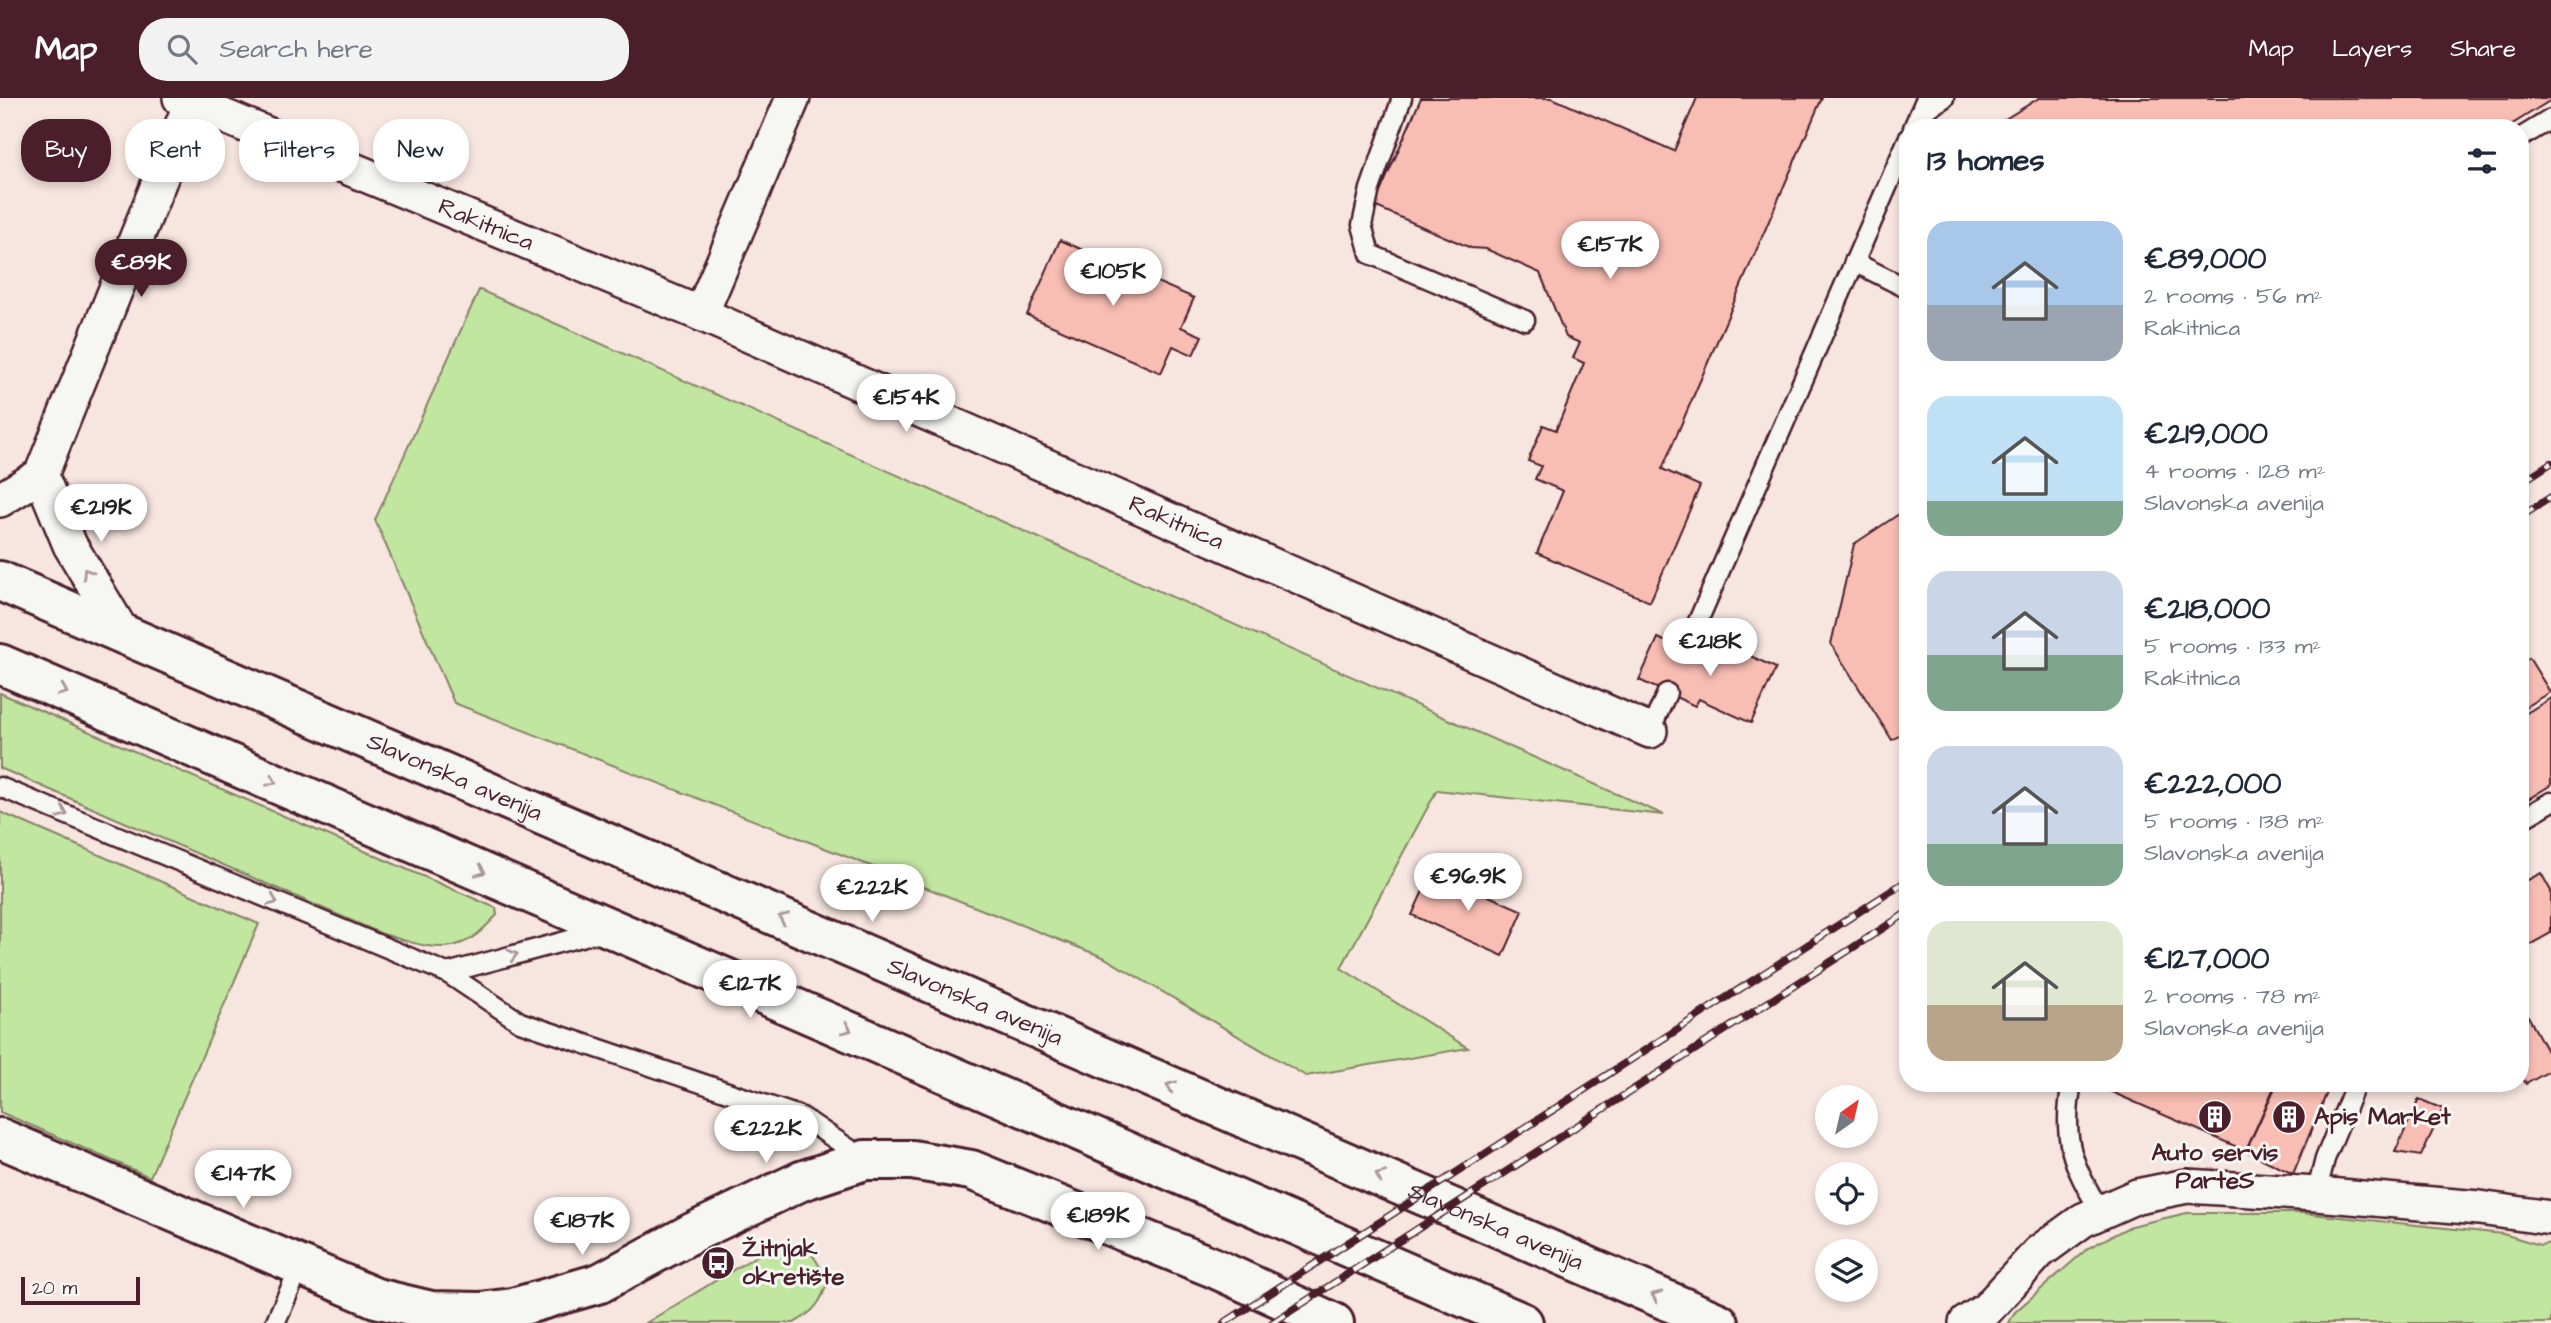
<!DOCTYPE html>
<meta charset="utf-8">
<style>
body{margin:0;font-family:"Architects Daughter",sans-serif;background:#f2f2f3;color:#1f2937;height:100vh;display:flex;flex-direction:column;font-size:26px;white-space:nowrap}
*{box-sizing:border-box;margin:0}
p{font-size:23px;color:#747a83}
.icon{flex:none;width:38px;height:38px;fill:none;stroke:currentColor;stroke-width:2;stroke-linecap:round;stroke-linejoin:round}
.map{position:relative;flex:1;overflow:hidden}
.sheet{position:absolute;left:1899px;top:21px;width:630px;height:973px;display:flex;flex-direction:column;background:#fff;border-radius:28px;box-shadow:0 4px 10px #0003}
.sheet>*{flex:none}
.hud{position:absolute;left:21px;top:21px;width:665px;height:63px;display:flex;gap:14px}
.needle{width:46px;rotate:34deg}
.controls{position:absolute;left:1815px;top:987px;display:grid;gap:14px}
.controls a{display:grid;place-items:center;width:63px;height:63px;border-radius:50%;background:#fff;box-shadow:0 4px 10px #0003;font-size:35px}
.scale{position:absolute;left:21px;bottom:18px;width:119px;box-sizing:border-box;padding-left:7px;border:4px solid #4a1f2b;border-top:0;font-size:19px;line-height:24px;white-space:nowrap;color:#4a1f2b;-webkit-text-stroke:5px #f6f6f2;paint-order:stroke}
.price{position:absolute;translate:-50% -60px;padding:0 16px;border-radius:24px;background:#fff;color:#222;font-size:23px;line-height:46px;filter:drop-shadow(0 2px 4px #0008)}
.price::after{content:'';position:absolute;left:50%;top:42px;width:21px;height:16px;margin-left:-10px;background:inherit;clip-path:polygon(0 0,100% 0,50% 100%)}
.price.on{background:#4a1f2b;color:#fff}
ul{padding:0;list-style:none}
li{display:flex;align-items:center;gap:21px;height:175px;padding:0 28px}
li span{display:grid;place-items:center;flex:none;width:196px;height:140px;border-radius:21px;color:#555}
li>.icon{margin-inline-start:auto}
span .icon{width:84px;height:84px;fill:#fffc;stroke-width:1}
li b{font-size:30px}
h2{display:flex;justify-content:space-between;align-items:center;height:84px;padding:0 28px;font-size:30px}
.tag{padding:0 24px;border-radius:28px;background:#fff;box-shadow:0 4px 10px #0003;font-size:24px;line-height:63px}
.tag.on{background:#4a1f2b;color:#fff}
header{display:flex;align-items:center;gap:42px;box-sizing:border-box;height:98px;padding:0 35px;background:#4a1f2b;color:#fff}
header strong{font-size:33px}
nav{display:flex;gap:38px;margin-inline-start:auto;font-size:24px}
.search{width:490px;height:63px;background:#f2f2f3;display:flex;align-items:center;gap:18px;box-sizing:border-box;padding:0 24px;border-radius:28px;color:#747a83;font-size:26px}
.map>svg:first-child{display:block}
</style>
<header>
<strong>Map</strong>
<div class="search"><svg class="icon" aria-label="search" viewBox="0 0 24 24"><circle cx="10" cy="10" r="6"/><path d="M15 15l6 6"/></svg>Search here</div>
<nav><a>Map</a><a>Layers</a><a>Share</a></nav>
</header>
<div class="map">
<svg width="2551" height="1225" viewBox="0 0 2551 1225">
<rect width="100%" height="100%" fill="#f7e5df"/>
<filter id="ink" filterUnits="userSpaceOnUse"><feTurbulence type="fractalNoise" baseFrequency=".0143" numOctaves="2"/><feDisplacementMap in="SourceGraphic" scale="14" xChannelSelector="R" yChannelSelector="G"/><feConvolveMatrix kernelMatrix="1 2 1 2 8 2 1 2 1" color-interpolation-filters="sRGB"/></filter>
<g filter="url(#ink)">
<g fill="#c1e6a0" stroke="#868266" stroke-width="2">
<path d="M479 192H480L1664 717 1437 692 1341 870 1468 950 1306 978 1103 859 454 605 375 422Z"/>
<path d="M0 595 496 810 497 817C487 827 476 840 462 845 437 856 404 842 380 835L0 670Z"/>
<path d="M0 714 259 826 150 1079 0 1014Z"/>
<path d="M2187 1115H2302L2503 1136 2540 1147 2551 1145V1225H2009L2015 1214 2088 1150 2131 1128Z"/>
<path d="M791 1145 808 1150 828 1181C822 1204 814 1214 794 1225H646L776 1146Z"/>
</g>
<g fill="#f8bdb3" stroke="#4a1f2b" stroke-width="2">
<path d="M1421 0H1552L1674 53 1697 0H1822L1662 371 1700 388 1650 504 1537 455 1563 393 1535 381 1541 368 1528 363 1543 327 1556 332 1584 265 1573 260 1580 245 1566 239 1540 175 1486 151 1471 150 1374 108Z"/>
<path d="M2039 0H2551V2L2506 30H1991Z"/>
<path d="M1060 142 1194 200 1181 229 1202 238 1193 257 1173 248 1161 275 1027 217Z"/>
<path d="M1908 410V632L1892 642 1831 546 1854 446Z"/>
<path d="M1658 540 1707 563 1717 542 1776 570 1751 625 1699 601 1695 608 1639 582Z"/>
<path d="M2529 560 2550 594 2520 612V566Z"/>
<path d="M2551 600V687L2520 706V619Z"/>
<path d="M1432 773 1523 813 1503 858 1412 817Z"/>
<path d="M2541 775 2551 793V835L2520 852V786Z"/>
<path d="M2520 903 2551 961V972L2526 986 2520 975Z"/>
<path d="M2091 985H2276L2246 1053Z"/>
<path d="M2277 985H2331L2293 1076 2246 1053Z"/>
<path d="M2419 1001 2443 1011 2421 1058 2395 1054Z"/>
</g>
<g fill="none" stroke-linecap="round" stroke-linejoin="round">
<g stroke="#4a1f2b" stroke-width="23">
<g id="service">
<path d="M1402 0 1370 91 1362 127 1370 156 1525 222"/>
<path d="M1919 16 1944 0"/>
<path d="M1913 30 1926 0"/>
<path d="M2520 40 2551 21"/>
<path d="M1854 164 1908 191"/>
<path d="M1685 553 1908 41"/>
<path d="M1650 633 1667 595"/>
<path d="M0 689 447 875 520 924 802 1019 863 1060"/>
<path d="M2520 722 2551 704"/>
<path d="M447 875 603 833"/>
<path d="M2072 985C2061 1041 2072 1067 2101 1114"/>
<path d="M2316 1096 2325 1061 2356 985"/>
<path d="M275 1225 300 1169"/>
</g>
</g>
<g stroke="#4a1f2b" stroke-width="38">
<g id="minor">
<path id="s1" d="M180 0 701 216 1650 633"/>
<path d="M701 216 793 0"/>
<path d="M41 377 191 5"/>
<path d="M41 377 70 447 122 534"/>
<path d="M0 402 41 377"/>
<path d="M1966 1225 1987 1211 2039 1154 2083 1122 2137 1098 2187 1088 2316 1096 2479 1110 2551 1120"/>
</g>
</g>
<g stroke="#4a1f2b" stroke-width="44">
<path id="tertiary" d="M0 1040 376 1200 431 1213 480 1214 513 1210 600 1185 692 1135 801 1083 865 1062H912L971 1072 1212 1169 1334 1225"/>
</g>
<g stroke="#4a1f2b" stroke-width="44">
<g id="secondary">
<path id="s2" d="M0 483 1719 1225"/>
<path d="M0 566 1523 1225"/>
</g>
</g>
<use href="#service" stroke="#f6f6f2" stroke-width="18"/>
<use href="#minor" stroke="#f6f6f2" stroke-width="33"/>
<use href="#tertiary" stroke="#f6f6f2" stroke-width="38"/>
<use href="#secondary" stroke="#f6f6f2" stroke-width="38"/>
<g stroke="#4a1f2b" stroke-width="8">
<g id="rail">
<path d="M2520 385 2551 365"/>
<path d="M2520 419 2551 399"/>
<path d="M1224 1225 1908 782"/>
<path d="M1272 1225 1908 814"/>
</g>
</g>
<use href="#rail" stroke="#f6f6f2" stroke-width="5" stroke-dasharray="16" stroke-linecap="butt"/>
</g>
<defs><path id="oneway-chevron" d="M-2-3.5L2.5 0L-2 3.5" fill="none" stroke-width="1.6" stroke-linecap="round" stroke-linejoin="round" transform="scale(1.75)"/></defs>
<g stroke="#a99598">
<use href="#oneway-chevron" transform="translate(87 475) rotate(-122)"/>
<use href="#oneway-chevron" transform="translate(63 593) rotate(23)"/>
<use href="#oneway-chevron" transform="translate(272 683) rotate(23)"/>
<use href="#oneway-chevron" transform="translate(63 715) rotate(23)"/>
<use href="#oneway-chevron" transform="translate(481 773) rotate(23)"/>
<use href="#oneway-chevron" transform="translate(273 803) rotate(23)"/>
<use href="#oneway-chevron" transform="translate(783 820) rotate(-157)"/>
<use href="#oneway-chevron" transform="translate(513 857) rotate(-15)"/>
<use href="#oneway-chevron" transform="translate(847 931) rotate(23)"/>
<use href="#oneway-chevron" transform="translate(1171 988) rotate(-157)"/>
<use href="#oneway-chevron" transform="translate(1380 1078) rotate(-157)"/>
<use href="#oneway-chevron" transform="translate(1656 1198) rotate(-157)"/>
</g>
</g>
<defs>
<g id="building-disc" transform="scale(1.75)"><circle r="9.5" fill="#4a1f2b" stroke="#f6f6f2"/><path d="M-4-6H4V6H1V3H-1V6H-4ZM-2.5-4.3h1.7v1.8h-1.7ZM.8-4.3h1.7v1.8H.8ZM-2.5-1h1.7V.8h-1.7ZM.8-1h1.7V.8H.8Z" fill="#fff"/></g>
<g id="bus-disc" transform="scale(1.75)"><circle r="9.5" fill="#4a1f2b" stroke="#f6f6f2"/><path d="M-5-6H5V4H4V6H2V4H-2V6H-4V4H-5ZM-3.5-4V0h7V-4ZM-3.5 1.2v1.5H-2V1.2ZM2 1.2v1.5H3.5V1.2Z" fill="#fff"/></g>
</defs>
<g fill-rule="evenodd">
<use href="#building-disc" x="2215" y="1019"/>
<use href="#building-disc" x="2289" y="1019"/>
<use href="#bus-disc" x="718" y="1165"/>
</g>
<g text-anchor="middle" dominant-baseline="central" stroke-width="6" stroke-linejoin="round" paint-order="stroke">
<g font-size="24" fill="#4a1f2b" stroke="#f6f6f2">
<text stroke="none"><textPath href="#s1" startOffset="331">Rakitnica</textPath></text>
<text stroke="none"><textPath href="#s1" startOffset="1083">Rakitnica</textPath></text>
<text stroke="none"><textPath href="#s2" startOffset="495">Slavonska avenija</textPath></text>
<text stroke="none"><textPath href="#s2" startOffset="1062">Slavonska avenija</textPath></text>
<text stroke="none"><textPath href="#s2" startOffset="1629">Slavonska avenija</textPath></text>
</g>
<g font-size="24" font-weight="bold" fill="#4a1f2b" stroke="#f6f6f2" text-anchor="start">
<text x="2314" y="1019">Apis Market</text>
<text x="2215" y="1055" text-anchor="middle">Auto servis<tspan x="2215" dy="28">ParteS</tspan></text>
<text x="742" y="1151">Žitnjak<tspan x="742" dy="28">okretište</tspan></text>
</g>
</g>
</svg>
<div class="controls">
<a><svg class="needle" viewBox="-14 -14 28 28"><path d="M0-13l5 13h-10z" fill="#e53935"/><path d="M0 13l5-13h-10z" fill="#747a83"/></svg></a>
<a><svg class="icon" aria-label="locate" viewBox="0 0 24 24"><circle cx="12" cy="12" r="6"/><path d="M12 2v4M12 18v4M2 12h4M18 12h4"/></svg></a>
<a><svg class="icon" aria-label="layers" viewBox="0 0 24 24"><path d="M12 4l9 5-9 5-9-5zM3 14l9 5 9-5"/></svg></a>
</div>
<div class="scale">20 m</div>
<b class="price" style="left:1610px;top:183px">€157K</b>
<b class="price on" style="left:141px;top:201px">€89K</b>
<b class="price" style="left:1113px;top:210px">€105K</b>
<b class="price" style="left:906px;top:336px">€154K</b>
<b class="price" style="left:101px;top:446px">€219K</b>
<b class="price" style="left:1710px;top:580px">€218K</b>
<b class="price" style="left:1468px;top:815px">€96.9K</b>
<b class="price" style="left:872px;top:826px">€222K</b>
<b class="price" style="left:750px;top:922px">€127K</b>
<b class="price" style="left:766px;top:1067px">€222K</b>
<b class="price" style="left:243px;top:1112px">€147K</b>
<b class="price" style="left:1098px;top:1154px">€189K</b>
<b class="price" style="left:582px;top:1159px">€187K</b>
<div class="hud">
<a class="tag on">Buy</a>
<a class="tag">Rent</a>
<a class="tag">Filters</a>
<a class="tag">New</a>
</div>
<section class="sheet">
<h2>13 homes<svg class="icon" aria-label="filters" viewBox="0 0 24 24"><path d="M4 7h16M4 17h16"/><circle cx="9" cy="7" r="2"/><circle cx="15" cy="17" r="2"/></svg></h2>
<ul>
<li><span style="background:linear-gradient(#a9c7e8 60%,#9aa5b1 0)"><svg class="icon" aria-label="home" viewBox="0 0 24 24"><path d="M3 11l9-7 9 7M6 9v11h12V9"/></svg></span><div><b>€89,000</b><p>2 rooms · 56 m²</p><p>Rakitnica</p></div></li>
<li><span style="background:linear-gradient(#bfe0f5 75%,#7fa58c 0)"><svg class="icon" aria-label="home" viewBox="0 0 24 24"><path d="M3 11l9-7 9 7M6 9v11h12V9"/></svg></span><div><b>€219,000</b><p>4 rooms · 128 m²</p><p>Slavonska avenija</p></div></li>
<li><span style="background:linear-gradient(#c9d6e8 60%,#7fa58c 0)"><svg class="icon" aria-label="home" viewBox="0 0 24 24"><path d="M3 11l9-7 9 7M6 9v11h12V9"/></svg></span><div><b>€218,000</b><p>5 rooms · 133 m²</p><p>Rakitnica</p></div></li>
<li><span style="background:linear-gradient(#c9d6e8 70%,#7fa58c 0)"><svg class="icon" aria-label="home" viewBox="0 0 24 24"><path d="M3 11l9-7 9 7M6 9v11h12V9"/></svg></span><div><b>€222,000</b><p>5 rooms · 138 m²</p><p>Slavonska avenija</p></div></li>
<li><span style="background:linear-gradient(#dfe7d0 60%,#b9a48a 0)"><svg class="icon" aria-label="home" viewBox="0 0 24 24"><path d="M3 11l9-7 9 7M6 9v11h12V9"/></svg></span><div><b>€127,000</b><p>2 rooms · 78 m²</p><p>Slavonska avenija</p></div></li>
</ul>
</section>
</div>
